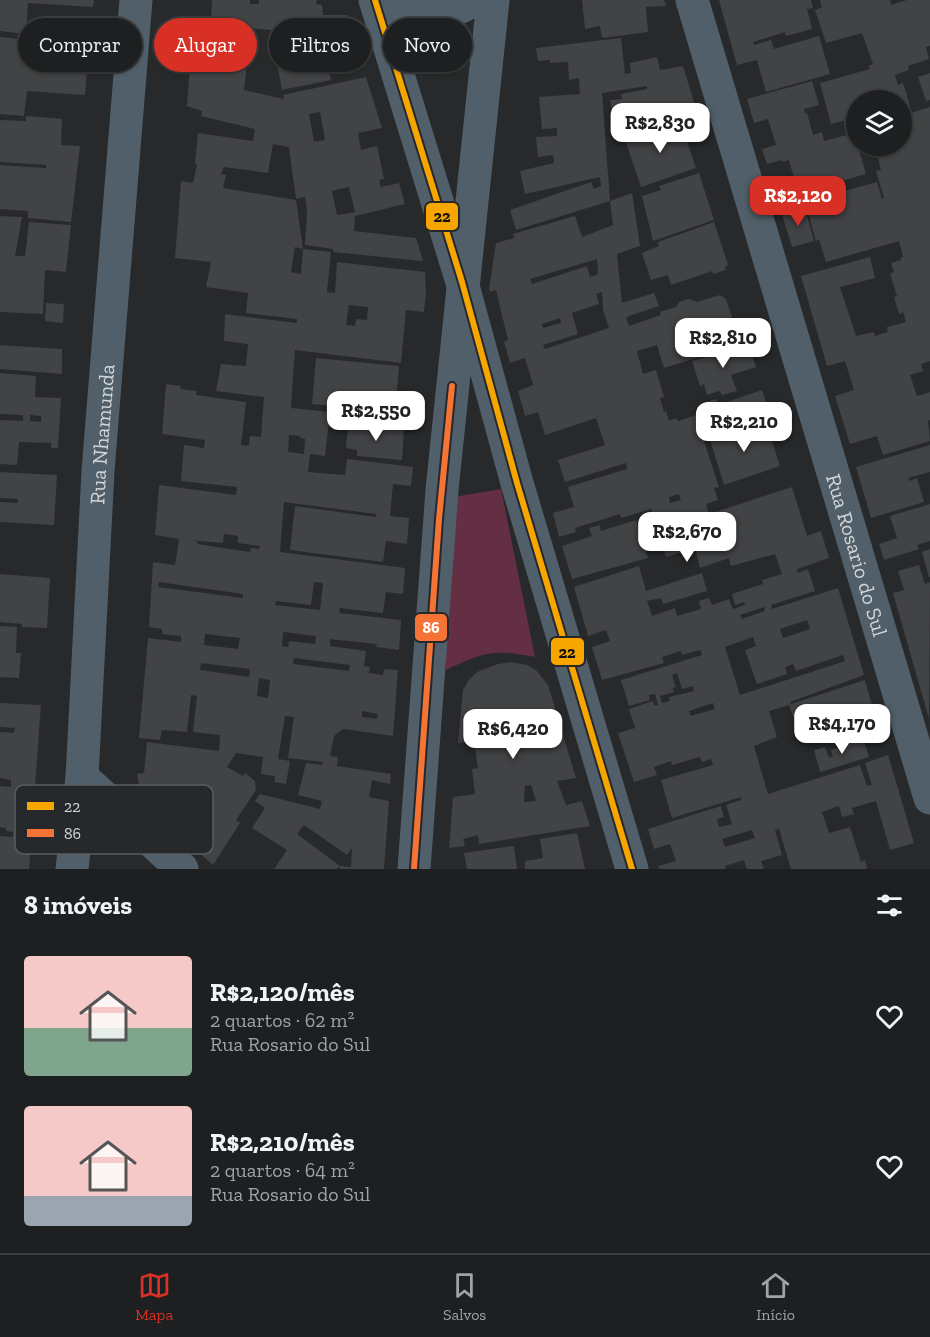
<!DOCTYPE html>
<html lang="pt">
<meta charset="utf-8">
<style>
body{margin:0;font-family:"Zilla Slab",serif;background:#252729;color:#f1f3f6;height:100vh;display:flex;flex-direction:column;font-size:22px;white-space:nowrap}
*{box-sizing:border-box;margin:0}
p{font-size:20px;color:#a0a2a5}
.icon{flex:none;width:33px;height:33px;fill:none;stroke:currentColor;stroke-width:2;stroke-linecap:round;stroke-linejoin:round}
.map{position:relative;height:869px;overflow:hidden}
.panel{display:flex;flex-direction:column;background:#1d1f20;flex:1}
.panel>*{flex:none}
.banner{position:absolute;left:18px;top:18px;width:600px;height:54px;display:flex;gap:12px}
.fabs{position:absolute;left:846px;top:90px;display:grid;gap:12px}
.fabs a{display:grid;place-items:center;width:66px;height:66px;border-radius:50%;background:#1d1f20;box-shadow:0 2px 4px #0004,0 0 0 2px #3b3d3e;font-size:30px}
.price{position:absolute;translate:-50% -51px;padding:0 14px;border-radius:12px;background:#fff;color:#222;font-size:20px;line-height:39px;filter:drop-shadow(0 2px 3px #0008)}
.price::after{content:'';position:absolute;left:50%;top:36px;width:18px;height:14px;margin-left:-9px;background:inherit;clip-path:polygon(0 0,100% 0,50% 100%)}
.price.current{background:#d93025;color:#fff}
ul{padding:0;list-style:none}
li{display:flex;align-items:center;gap:18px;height:150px;padding:0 24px}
li span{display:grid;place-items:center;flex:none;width:168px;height:120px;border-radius:6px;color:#555}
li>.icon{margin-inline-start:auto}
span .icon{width:72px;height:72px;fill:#fffc;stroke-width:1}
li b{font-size:26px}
h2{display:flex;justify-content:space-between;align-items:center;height:72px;padding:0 24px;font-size:26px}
.pill{padding:0 21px;border-radius:27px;background:#1d1f20;box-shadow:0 2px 4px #0004,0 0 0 2px #3b3d3e;font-size:21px;line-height:54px}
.pill.current{background:#d93025;color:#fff}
.dock{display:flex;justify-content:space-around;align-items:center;height:84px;border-top:2px solid #3b3d3e;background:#1d1f20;font-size:16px;color:#a0a2a5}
.dock a{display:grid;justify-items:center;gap:3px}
.dock .current{color:#d93025}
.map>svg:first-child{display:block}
</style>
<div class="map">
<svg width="930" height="869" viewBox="0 0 930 869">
<rect width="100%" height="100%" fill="#27292b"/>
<path fill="#642f43" d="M501 489 535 657C493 649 485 652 446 670L447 498Z"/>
<g fill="#424345" fill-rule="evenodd">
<path d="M0 0H94L93 7 28 3 26 34 0 31Z"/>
<path d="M212 0H250V4H259V0H317L316 4 322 5 323 15H347L360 58 334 56 333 54 327 55 322 31 300 30 306 56 325 53 331 80 282 90 271 30 250 28 249 65 247 64 244 90 284 99 283 95 366 77 382 128 358 133 361 150 377 146 384 179 379 180 381 187 399 183 405 204 355 216 354 231 416 238 423 261 333 252V249L305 245 307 211 305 197 296 199 289 147 273 144 268 173 224 167 221 174 226 175 223 188 296 200 303 249 295 247 291 272 301 274 303 249 331 252 327 292 335 293 337 262 425 272 426 292 424 312 406 310 401 363 295 350 291 408 330 412 325 456 310 454 308 472 345 475 347 459 413 467 411 486 393 484 390 516 409 518 407 544 386 541 383 562 290 550 295 506 376 517V514L284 502 280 552 405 568 403 594 386 592 383 613 340 608 339 613 401 620 399 650 376 647 377 644 330 639V646L366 651 364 666 370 667 369 673 383 675 384 669 398 670 393 736 343 729 334 736 330 756 338 757 337 766 391 774 390 784 372 780 369 797 389 801 384 869H340V866L351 867 352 848 347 855 304 825 297 834 340 866 337 869H274L287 850 252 828 265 808 255 801 260 794 320 809 322 801 298 795 306 763 322 765 323 762 288 758 294 717 285 716 278 759 290 761 286 784 274 782 275 776 261 774 263 757 236 753 227 767 243 776 245 773 255 781 256 790 236 820 240 823 213 865 195 849 207 831 192 818 180 836 148 804 139 785 137 774 144 773 147 742 219 751 220 735 193 732 197 696 191 695 187 732 162 730 160 740 139 738 148 638 181 642V636L162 634V629L149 627 153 562 175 565 179 539 155 535 159 485 236 495 237 487 181 481 184 445 204 448 205 440 162 434 166 384 181 386 180 389 197 391 196 395 246 402 241 445 249 446 250 436 261 437 264 397 216 391 221 364 246 366 248 344 224 341 225 314 297 323V319L246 313 248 293 206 287 211 262 175 258 181 181 193 183 197 165 195 164 198 133 253 141 255 129 201 116 202 111 187 106 191 51 211 53 213 46 228 49 232 27 211 26ZM320 112 325 140 314 142 309 114ZM349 187 355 212 337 215 332 191ZM349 305 368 307 367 320 356 319 355 326 346 325ZM289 435 300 436V438L305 439 304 454 288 452ZM224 534 238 536V543L260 546 259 549 251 548 250 552 197 544V541L189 540 223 543ZM159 582 243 594V598L158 587ZM314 582 323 583 320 610 275 605 276 601 311 605ZM283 632 316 636 315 644 289 641 288 647 282 646ZM205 634 240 638 238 649 204 645ZM294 658 350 665 349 671 293 664ZM201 663 250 669 249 677 200 670ZM259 678 270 680 268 698 257 696ZM362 711 378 714 377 719 362 717Z"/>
<path d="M582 0H664L666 6 646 7 648 32 602 38 600 26 585 29Z"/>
<path d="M719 0H811L813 8 807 9 812 29 786 36 785 32 753 42 754 45 771 40 774 49 819 36 830 74 766 92 757 60 737 65Z"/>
<path d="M820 0H890L891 5 907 0H930V46L926 47 929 59 908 66 909 70 895 75 898 85 903 83 910 106 902 109V100H856V117L831 124 820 83 870 69 868 66 873 64 862 33 826 43 815 10 822 7Z"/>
<path d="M0 37 67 44V37L90 39 85 95 27 91 24 116 0 114Z"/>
<path d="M621 38 625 74 631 73 630 63 657 57 660 70 683 66 697 112 669 119V115L664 117 666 124 628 133 627 124 614 126 610 100 622 99 621 94 647 89V86L602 93 610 201 516 230 510 210 591 182 594 189 601 186 600 177 525 194 520 171 554 163 553 155 538 157 536 137 557 136V128L542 129 539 97 580 94 579 78 569 80 568 62 550 63V60L538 61 536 48Z"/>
<path d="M930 73V100L926 101 918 77Z"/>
<path d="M812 81 819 105 804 109 805 114 807 113 813 135 822 132 824 141 854 133 866 174 798 193 789 160 782 162V160L767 164 762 149 776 145 768 119 754 123 747 99Z"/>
<path d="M930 107V361L921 364 923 371 910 375 917 396 930 392V420L928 421 930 441 883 455 877 436 850 444 835 396 854 390 845 361 827 366 801 276 870 257 875 278 840 287 856 336 874 332 875 336 888 332 887 327 906 322 903 312 899 314 894 297 897 296 890 274 894 272 891 263 901 260V258L903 257 899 241 826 262 819 239 816 241 805 202 877 182 882 199 884 198 876 171 881 170 875 146H902V132L906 131 902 116Z"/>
<path d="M26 116 62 119 61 145 80 146 71 222 28 218V211L0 209V165L46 168V165L0 162V120L26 121Z"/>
<path d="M680 121 696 168 641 187 625 140Z"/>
<path d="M699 173 714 220 653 241 642 196 661 190 659 186Z"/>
<path d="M632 193 640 246 617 254 622 303 654 293 659 306 626 317 629 326 661 315 660 312 676 307 679 302 689 299 697 302 720 295 726 299 733 320 741 317 749 342 664 368 657 345 637 351 643 374 656 370 664 397 660 398 664 412 666 411 669 421 676 418 678 421 699 414 705 438H703L719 487 714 488 718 500 706 504 709 514 792 487 807 536 821 531 829 558 797 569 798 573 808 569 815 591 771 605 772 609 838 588 864 675 790 702 791 704 865 680 872 705 798 730 789 705 769 711 777 737 754 746 768 794 860 765 867 786 872 785 865 763 888 755 914 843 890 850 876 801 852 808 854 814 842 817 839 806 822 812 829 833 850 827 861 862 865 860 867 869H791L779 829 775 830 782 855 761 861 764 869H747L744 860 725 866 726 869H659L658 866 676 861 670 844 654 849 648 829 721 806 724 817 717 819 719 827 732 824 726 805 741 800V797L672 818 661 780 713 765 711 759 702 762 700 757 672 765 671 761 654 767 657 775 634 782 618 733 635 728 629 709 653 701 654 705H658L655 694 649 695 650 700 629 706 621 680 702 655 700 650 682 655 681 651 662 657 664 663 602 680 592 647 610 641 606 630 588 636 574 587 639 566 646 591 702 573 707 591 663 604 661 598 647 601 652 616 675 608 677 616 701 609 699 601 709 598 712 605 729 599 733 609 745 605 744 602 735 605 732 594 763 584 762 580 782 574 775 554 731 566 729 558 700 568 695 548 666 557 651 509 621 518 620 514 575 528 576 532 559 537 553 513 574 507 568 487 627 469 626 463 565 482 558 460 605 445 596 418 545 435 538 412 525 416 518 391 533 385 525 358 510 363 504 342 508 340 496 290 490 292 489 289 496 243 514 238 513 234 575 216 582 237 613 225 610 201ZM597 259 598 274 590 277 587 266 532 284 530 279ZM602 292 603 310 609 328 545 349 543 345 578 334 572 313 599 304 596 294ZM560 318 561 323 543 328 542 324ZM679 494 681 500 670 503 669 497ZM764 607 765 611 742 619 740 615ZM807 620 810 629 783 638 780 629ZM753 637 756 646 745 650 757 684 787 674 785 667 793 664 796 671 843 655 845 661 740 695 725 647ZM677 673 682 689 693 686 694 691 669 697 670 701 662 703 660 696 674 692 672 688 676 687 672 675ZM713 703 715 709 691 716 689 711ZM752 830 755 838 725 847 722 839Z"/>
<path d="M805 208 814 241 792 247 782 214Z"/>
<path d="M0 216 22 217 15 256H25L29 222 71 225 66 272 45 270 43 314 0 312Z"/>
<path d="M714 222 728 265 725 267 726 270 713 274 712 271 671 285 668 275 651 280 642 253 659 246 658 242Z"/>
<path d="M46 303 64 304 63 323 45 321Z"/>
<path d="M749 344 756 367 731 375 737 391 722 395 720 391 707 395 704 384 700 386 692 361Z"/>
<path d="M0 345 62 349V374L0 369Z"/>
<path d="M316 358 399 366 395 412 312 404Z"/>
<path d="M0 373 36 376 35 397 61 398 58 448H51V443L19 442 17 465 0 464V420L23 421V415L0 414ZM30 415 41 416V422L30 421Z"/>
<path d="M762 390 770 415 724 429 723 426 715 429 707 402 716 399 718 405Z"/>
<path d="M766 423 780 466 724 485 709 436 739 426 741 431Z"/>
<path d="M348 424 404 430 402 460 357 456V450L346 448Z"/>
<path d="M930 445V472L908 478 909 481 917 478 924 502 871 518 856 467Z"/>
<path d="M0 472 57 475 54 525 0 522V502L18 503V499L0 498Z"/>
<path d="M930 504V541L917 545 919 549 884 560 879 544 897 538 890 516Z"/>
<path d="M636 520 648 558 572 579 562 546 592 536 589 528 600 525 601 531Z"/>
<path d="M930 549V577H929L922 552Z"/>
<path d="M919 565 925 584 930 582 929 719 893 593 904 590 898 571Z"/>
<path d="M0 574 50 578 47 628 22 627V624L0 622Z"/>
<path d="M0 626 17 627 16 653H21L19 678 0 677Z"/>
<path d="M511 662 527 665 536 670 548 685 576 778 557 781 566 805 582 801 590 826 479 844 478 835 463 839 465 846 449 848 453 797 475 794 472 769 478 768 474 741 458 743 463 690 468 681 477 672 498 664ZM531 785 536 801 524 802 525 786Z"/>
<path d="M0 703 41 705 29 869H0V836L13 837V832L6 831V828L0 827V786L11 787V780L0 778V732L14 733 15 728 0 727Z"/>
<path d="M863 737 869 757 820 772 814 750 825 747 829 758 833 756 831 750 843 746 842 743Z"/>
<path d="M577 833 585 869H525V861L543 858 540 839Z"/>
<path d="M514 846 517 869H467L464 853Z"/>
</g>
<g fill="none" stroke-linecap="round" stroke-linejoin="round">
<g stroke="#505f69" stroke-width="33">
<path d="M375 0 462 282 517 483 632 869"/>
<path d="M381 0C412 17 443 20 473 0"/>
<path id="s1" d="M692 0 930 798"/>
<path d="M82 777 182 869"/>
<path id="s2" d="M72 869 82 777 98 471 136 0"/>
<path d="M414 869 442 490 493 0"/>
</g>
<g stroke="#26292c" stroke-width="10">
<path id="bus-1" d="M375 0 462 282 517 483 632 869"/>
</g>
<g stroke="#26292c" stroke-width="10">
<path id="bus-2" d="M414 869 439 519 452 386"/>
</g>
<use href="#bus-1" stroke="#f7a600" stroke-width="6"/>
<use href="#bus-2" stroke="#f57335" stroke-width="6"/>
</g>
<g text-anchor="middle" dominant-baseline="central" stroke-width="6" stroke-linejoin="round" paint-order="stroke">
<g font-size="21" fill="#d3d5d7" stroke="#26292c">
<text stroke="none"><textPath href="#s2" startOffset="436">Rua Nhamunda</textPath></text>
<text stroke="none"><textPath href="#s1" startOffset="579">Rua Rosario do Sul</textPath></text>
</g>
</g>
<rect x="15" y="785" width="198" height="69" rx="9" fill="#26292c" stroke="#5a5d5f" stroke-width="1.5"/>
<rect x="27" y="802" width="27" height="8" fill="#f7a600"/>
<rect x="27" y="829" width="27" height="8" fill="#f57335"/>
<g font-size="16" fill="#d3d5d7">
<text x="64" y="812">22</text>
<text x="64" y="839">86</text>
</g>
<g stroke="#26292c" stroke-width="2">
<rect x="425" y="202" width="34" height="29" rx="6" fill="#f7a600"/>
<rect x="414" y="613" width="34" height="29" rx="6" fill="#f57335"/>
<rect x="550" y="637" width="35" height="29" rx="6" fill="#f7a600"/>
</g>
<g font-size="16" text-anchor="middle" font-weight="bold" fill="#fff">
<text x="431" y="633">86</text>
</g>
<g font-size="16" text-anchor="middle" font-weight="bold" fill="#111">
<text x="442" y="222">22</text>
<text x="567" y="658">22</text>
</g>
</svg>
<div class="fabs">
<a><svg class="icon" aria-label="layers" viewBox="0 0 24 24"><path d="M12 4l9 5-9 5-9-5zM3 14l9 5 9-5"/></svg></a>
</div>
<b class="price" style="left:660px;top:154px">R$2,830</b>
<b class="price current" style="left:798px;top:227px">R$2,120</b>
<b class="price" style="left:723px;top:369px">R$2,810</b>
<b class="price" style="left:376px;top:442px">R$2,550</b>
<b class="price" style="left:744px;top:453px">R$2,210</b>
<b class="price" style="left:687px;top:563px">R$2,670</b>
<b class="price" style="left:842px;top:755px">R$4,170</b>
<b class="price" style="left:513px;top:760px">R$6,420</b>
<div class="banner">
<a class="pill">Comprar</a>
<a class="pill current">Alugar</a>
<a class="pill">Filtros</a>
<a class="pill">Novo</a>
</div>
</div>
<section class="panel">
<h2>8 imóveis<svg class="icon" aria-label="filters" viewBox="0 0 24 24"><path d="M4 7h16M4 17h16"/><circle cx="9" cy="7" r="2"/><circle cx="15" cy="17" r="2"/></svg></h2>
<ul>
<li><span style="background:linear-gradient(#f6c9c9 60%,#7fa58c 0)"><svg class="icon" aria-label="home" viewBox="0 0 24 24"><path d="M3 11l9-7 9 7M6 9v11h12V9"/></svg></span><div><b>R$2,120/mês</b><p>2 quartos · 62 m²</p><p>Rua Rosario do Sul</p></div><svg class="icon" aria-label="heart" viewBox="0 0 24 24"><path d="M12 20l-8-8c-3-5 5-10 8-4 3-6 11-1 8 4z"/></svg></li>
<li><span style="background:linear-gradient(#f6c9c9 75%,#9aa5b1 0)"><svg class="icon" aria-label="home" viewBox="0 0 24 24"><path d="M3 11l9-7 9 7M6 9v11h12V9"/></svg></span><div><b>R$2,210/mês</b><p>2 quartos · 64 m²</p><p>Rua Rosario do Sul</p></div><svg class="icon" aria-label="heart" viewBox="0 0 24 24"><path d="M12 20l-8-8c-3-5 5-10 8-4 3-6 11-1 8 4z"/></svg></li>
</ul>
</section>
<nav class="dock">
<a class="current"><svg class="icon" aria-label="map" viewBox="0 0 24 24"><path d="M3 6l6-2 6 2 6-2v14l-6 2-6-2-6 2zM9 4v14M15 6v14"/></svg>Mapa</a>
<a><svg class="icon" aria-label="saved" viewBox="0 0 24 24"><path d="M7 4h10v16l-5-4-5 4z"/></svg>Salvos</a>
<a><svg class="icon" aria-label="home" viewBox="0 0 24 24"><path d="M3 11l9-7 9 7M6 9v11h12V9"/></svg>Início</a>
</nav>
